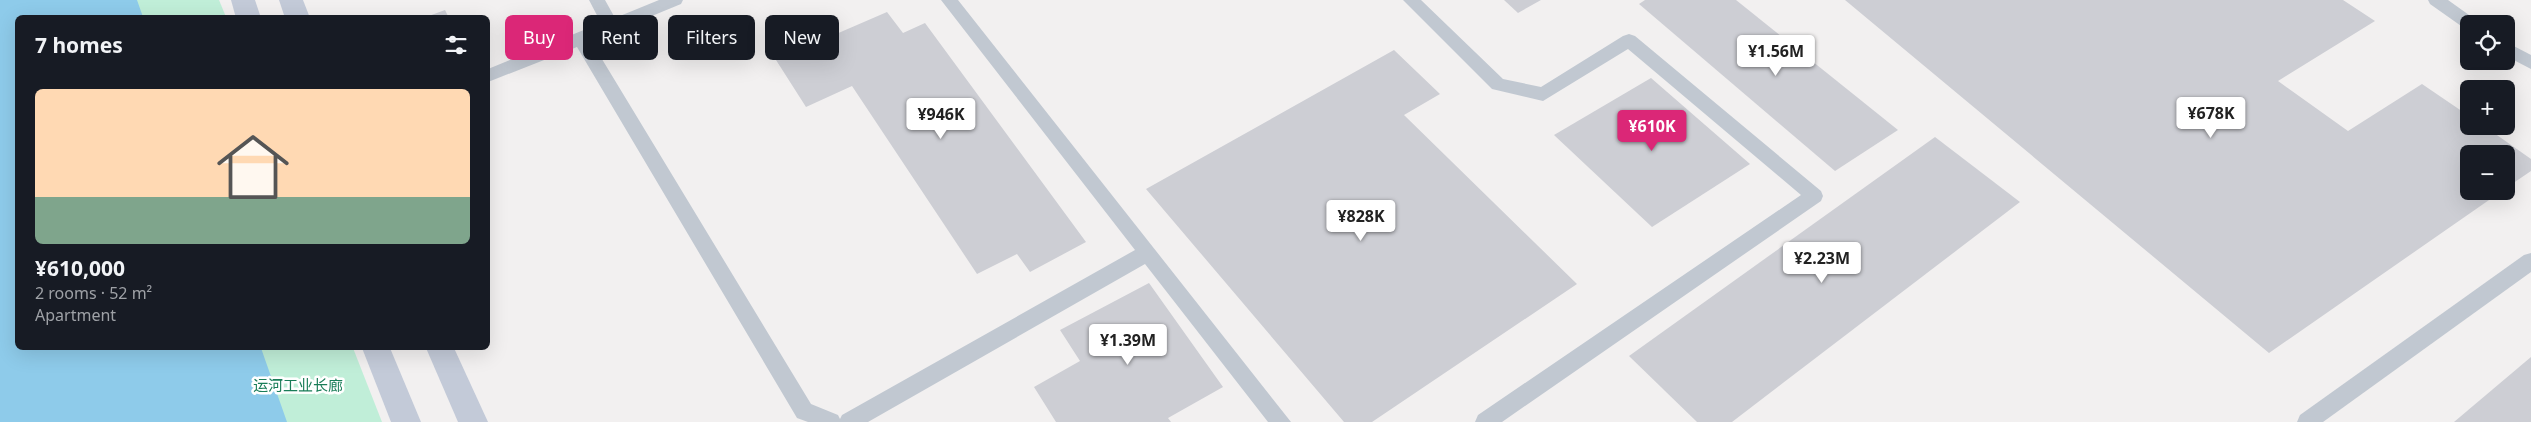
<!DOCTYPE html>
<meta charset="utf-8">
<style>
body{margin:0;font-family:"Noto Sans","Noto Sans SC",sans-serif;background:#242831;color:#f1f3f6;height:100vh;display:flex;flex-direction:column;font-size:19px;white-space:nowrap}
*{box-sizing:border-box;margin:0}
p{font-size:16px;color:#9ea1a6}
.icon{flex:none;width:28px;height:28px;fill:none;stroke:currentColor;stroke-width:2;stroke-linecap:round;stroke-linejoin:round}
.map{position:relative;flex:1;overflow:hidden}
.drawer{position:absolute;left:15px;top:15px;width:475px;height:335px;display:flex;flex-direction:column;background:#171b24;border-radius:8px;box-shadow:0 5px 20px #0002}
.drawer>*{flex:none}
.guide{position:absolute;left:505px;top:15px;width:475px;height:45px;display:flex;gap:10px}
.controls{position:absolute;left:2460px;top:15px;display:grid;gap:10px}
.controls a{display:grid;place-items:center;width:55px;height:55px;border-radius:8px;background:#171b24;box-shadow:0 5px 20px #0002;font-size:25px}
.price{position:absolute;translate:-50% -42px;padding:0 11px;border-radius:5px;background:#fff;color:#222;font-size:16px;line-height:32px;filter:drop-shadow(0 1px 2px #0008)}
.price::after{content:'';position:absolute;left:50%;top:30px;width:15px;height:11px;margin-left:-8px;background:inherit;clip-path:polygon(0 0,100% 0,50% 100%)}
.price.selected{background:#db2777;color:#fff}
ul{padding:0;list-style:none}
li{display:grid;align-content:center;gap:10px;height:265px;padding:0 20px}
li span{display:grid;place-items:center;height:155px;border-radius:8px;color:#555}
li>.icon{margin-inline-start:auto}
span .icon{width:90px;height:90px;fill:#fffc;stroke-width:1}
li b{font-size:21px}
h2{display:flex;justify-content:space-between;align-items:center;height:60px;padding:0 20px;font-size:21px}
.pill{padding:0 18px;border-radius:8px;background:#171b24;box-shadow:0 5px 20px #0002;font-size:18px;line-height:45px}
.pill.selected{background:#db2777;color:#fff}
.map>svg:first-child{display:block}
</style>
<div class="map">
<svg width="2531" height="422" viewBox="0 0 2531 422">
<rect width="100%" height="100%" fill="#f2f0f0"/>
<g fill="#c0eed8">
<path d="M118 0H219L226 17H123Z"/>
<path d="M217 348H353L382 422H238Z"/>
</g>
<path fill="#8ecbea" d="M0 0H137L143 17 18 18V348H261L287 422H0Z"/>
<g fill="#cdced4">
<path d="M1504 0H1541L1518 13Z"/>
<path d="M1645 0H1736L1898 130 1835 171 1639 4Z"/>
<path d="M1845 0H2343L2375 21 2278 81 2348 131 2422 84 2469 116V126H2484L2531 159V171L2506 188V154H2469V191H2502L2269 353Z"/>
<path d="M445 10 449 18H426V17Z"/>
<path d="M887 12 903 33 925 23 1086 242 1030 272 1017 254 977 274 852 86 806 107 776 60Z"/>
<path d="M1394 50 1440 94 1404 115 1577 284 1372 422H1344L1146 189Z"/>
<path d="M1651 78 1750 164 1652 227 1554 135Z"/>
<path d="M1935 137 2020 202 1732 422H1697L1629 356Z"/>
<path d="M1149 283 1223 387 1168 418 1171 422H1056L1034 387 1080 361 1060 330Z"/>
<path d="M2531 357V422H2454Z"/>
</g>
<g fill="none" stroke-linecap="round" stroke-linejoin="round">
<g fill="#c1c8d1" fill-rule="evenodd">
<path d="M589 0H605L615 18 659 0H683L681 4 591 41 811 404 838 415 840 419 842 415 1135 250 941 0H958L1291 422H1268L1145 264 868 422H808L797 418 577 47 488 82V69L601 23Z"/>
<path d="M1403 0H1421L1503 79 1541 87 1623 36 1629 34 1635 36 1821 191 1823 196 1821 201 1502 422H1475L1478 415 1801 195 1628 49 1543 101 1492 89Z"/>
<path d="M2428 0H2448L2476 20 2478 24H2469V30L2464 28 2430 4Z"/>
<path d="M2506 42 2531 55V69L2506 56Z"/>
<path d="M2531 253V272L2323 422H2297L2300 415 2524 255Z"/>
</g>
<g fill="#c3cad8" fill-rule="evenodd">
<path d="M231 0H255L261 18H236Z"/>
<path d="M279 0H303L310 18H285Z"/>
<path d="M362 348H390L421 422H391Z"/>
<path d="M426 348H454L488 422H458Z"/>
</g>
</g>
<g text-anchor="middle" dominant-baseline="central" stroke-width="5" stroke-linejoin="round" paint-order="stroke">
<g font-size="15" fill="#1a7d58" stroke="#fff">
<text x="298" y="385">运河工业长廊</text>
</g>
</g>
</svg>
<div class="controls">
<a><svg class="icon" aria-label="locate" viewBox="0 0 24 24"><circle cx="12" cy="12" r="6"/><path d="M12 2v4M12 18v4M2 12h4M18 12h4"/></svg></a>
<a>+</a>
<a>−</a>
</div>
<b class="price" style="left:1776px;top:77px">¥1.56M</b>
<b class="price" style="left:2211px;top:139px">¥678K</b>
<b class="price" style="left:941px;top:140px">¥946K</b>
<b class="price selected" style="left:1652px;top:152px">¥610K</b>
<b class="price" style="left:1361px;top:242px">¥828K</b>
<b class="price" style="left:1822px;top:284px">¥2.23M</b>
<b class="price" style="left:1128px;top:366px">¥1.39M</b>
<div class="guide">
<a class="pill selected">Buy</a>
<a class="pill">Rent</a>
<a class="pill">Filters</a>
<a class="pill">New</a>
</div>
<section class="drawer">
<h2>7 homes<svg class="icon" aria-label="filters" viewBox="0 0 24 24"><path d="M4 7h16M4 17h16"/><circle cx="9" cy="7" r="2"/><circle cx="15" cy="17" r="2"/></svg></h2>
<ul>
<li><span style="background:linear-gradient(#ffd9b3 70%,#7fa58c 0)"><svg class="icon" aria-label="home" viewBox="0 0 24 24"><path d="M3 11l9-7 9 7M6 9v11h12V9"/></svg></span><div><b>¥610,000</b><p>2 rooms · 52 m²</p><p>Apartment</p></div></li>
</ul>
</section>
</div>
